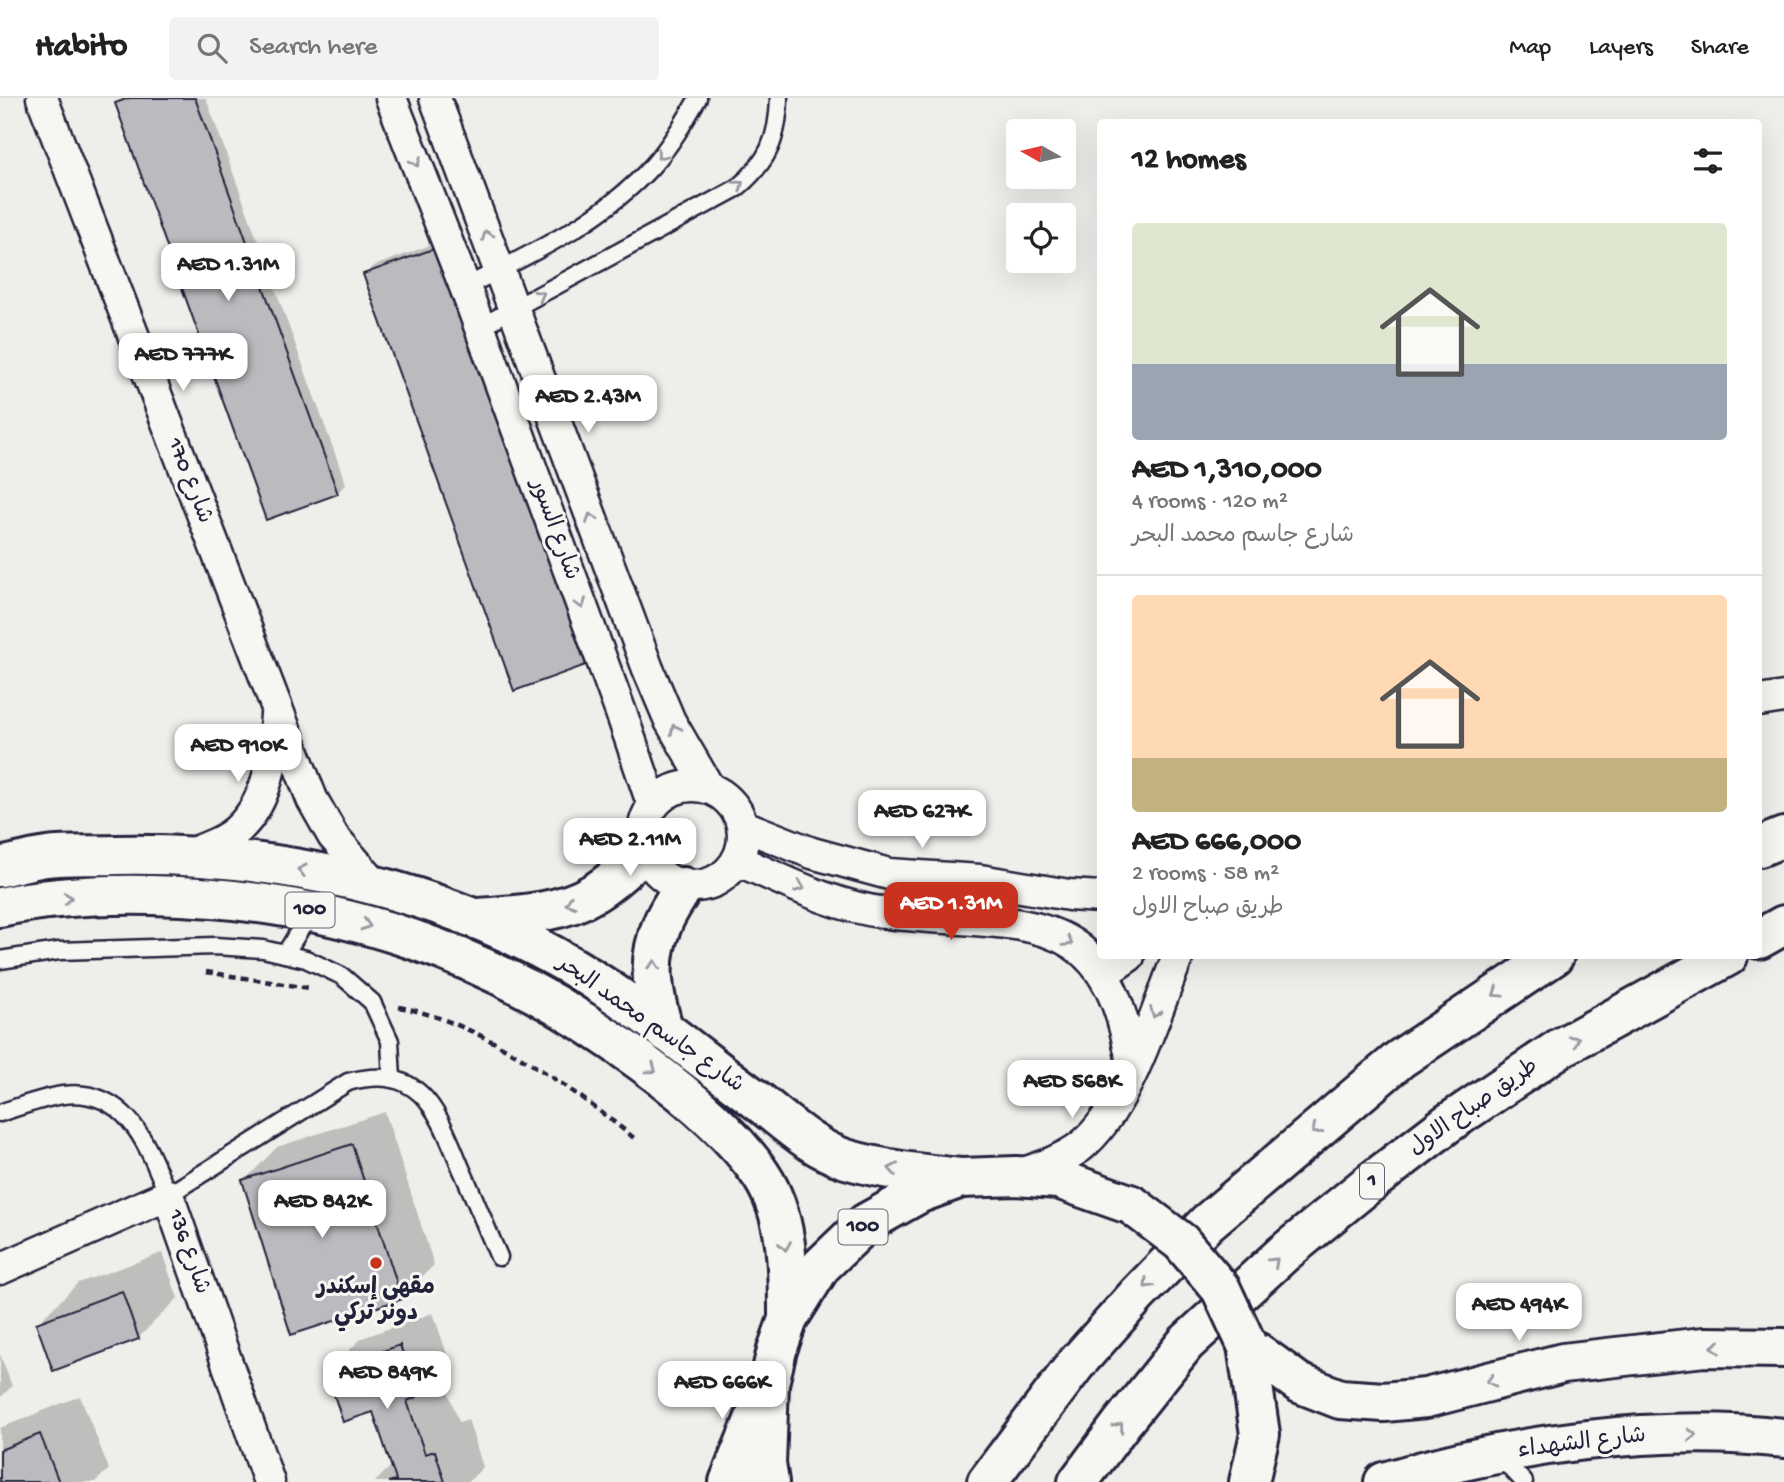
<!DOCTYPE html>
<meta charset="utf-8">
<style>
body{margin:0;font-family:"Gochi Hand","Playpen Sans Arabic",sans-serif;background:#f2f2f2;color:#222;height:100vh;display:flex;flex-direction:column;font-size:26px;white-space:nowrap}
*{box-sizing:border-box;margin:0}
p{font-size:23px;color:#767676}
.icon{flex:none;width:38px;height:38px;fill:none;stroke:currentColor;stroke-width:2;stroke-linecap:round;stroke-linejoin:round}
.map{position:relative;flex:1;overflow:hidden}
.sheet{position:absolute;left:1097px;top:21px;width:665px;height:840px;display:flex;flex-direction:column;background:#fff;border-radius:7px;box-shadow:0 7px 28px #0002}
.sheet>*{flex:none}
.needle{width:46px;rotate:278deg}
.buttons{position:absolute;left:1006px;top:21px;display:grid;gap:14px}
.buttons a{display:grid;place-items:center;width:70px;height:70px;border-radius:7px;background:#fff;box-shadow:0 7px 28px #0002;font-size:35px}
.price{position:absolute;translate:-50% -60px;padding:0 16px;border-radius:14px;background:#fff;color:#222;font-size:23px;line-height:46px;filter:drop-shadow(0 2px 4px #0008)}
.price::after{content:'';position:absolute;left:50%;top:42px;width:21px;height:16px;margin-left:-10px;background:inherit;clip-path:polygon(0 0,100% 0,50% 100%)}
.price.current{background:#c8321e;color:#fff}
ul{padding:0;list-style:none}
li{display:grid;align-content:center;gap:14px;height:371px;padding:0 35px}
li+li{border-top:2px solid #e0e0e0}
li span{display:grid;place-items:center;height:217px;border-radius:7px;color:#555}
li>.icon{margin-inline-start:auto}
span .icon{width:126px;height:126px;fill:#fffc;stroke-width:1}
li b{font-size:30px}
h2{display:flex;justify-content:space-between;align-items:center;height:84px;padding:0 35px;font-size:30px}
header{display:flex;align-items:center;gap:42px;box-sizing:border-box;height:98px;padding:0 35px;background:#fff;border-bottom:2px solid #e0e0e0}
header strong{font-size:33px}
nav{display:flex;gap:38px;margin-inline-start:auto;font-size:24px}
.search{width:490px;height:63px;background:#f2f2f2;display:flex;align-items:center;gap:18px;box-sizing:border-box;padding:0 24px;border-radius:7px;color:#767676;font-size:26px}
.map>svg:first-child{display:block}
</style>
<header>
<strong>Habito</strong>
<div class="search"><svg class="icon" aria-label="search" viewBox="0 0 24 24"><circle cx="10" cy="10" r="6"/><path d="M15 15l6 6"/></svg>Search here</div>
<nav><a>Map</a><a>Layers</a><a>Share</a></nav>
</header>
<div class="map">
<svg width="1784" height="1384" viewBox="0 0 1784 1384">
<rect width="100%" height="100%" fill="#eeeeeb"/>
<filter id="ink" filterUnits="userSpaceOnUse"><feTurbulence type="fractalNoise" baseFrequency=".0143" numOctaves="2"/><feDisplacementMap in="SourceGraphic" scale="14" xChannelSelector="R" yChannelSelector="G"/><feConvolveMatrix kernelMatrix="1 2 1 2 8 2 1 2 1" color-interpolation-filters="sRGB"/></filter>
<g filter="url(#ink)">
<g fill="#0003">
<path d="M123 0H206L346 386 337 395 117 6Z"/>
<path d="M444 142 594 557 585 565 365 176 374 168Z"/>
<path d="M385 1014 434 1167 401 1200 244 1083 277 1049Z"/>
<path d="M162 1155 178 1200 138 1240 38 1225 78 1185Z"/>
<path d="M433 1215 450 1265 441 1274 459 1324 468 1321 483 1369 468 1384H375L392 1367 374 1312 328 1273 362 1240Z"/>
<path d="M0 1256 12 1288 0 1300Z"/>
<path d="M80 1298 109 1371 95 1384H0V1330Z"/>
</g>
<g fill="#bbbbbf" stroke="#22223b" stroke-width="2">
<path d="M129 0H195L338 396 266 422 115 5Z"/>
<path d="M436 150 586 567 514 593 363 176Z"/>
<path d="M352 1046 402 1201 291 1237 242 1082Z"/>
<path d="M122 1193 139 1241 53 1273 36 1225Z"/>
<path d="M400 1247 417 1299 407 1303 425 1356 435 1353 445 1384H388L396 1382 373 1314 343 1324 326 1273Z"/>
<path d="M40 1336 59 1384H0V1352Z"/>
</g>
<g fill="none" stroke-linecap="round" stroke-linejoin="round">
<g stroke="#22223b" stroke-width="21">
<g id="lane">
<path d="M465 189C531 156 603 123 653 67 671 47 685 23 698 0"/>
<path d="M480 229 737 90C768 64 778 41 779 0"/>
<path d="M285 856 301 830 316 816"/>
<path d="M0 862 59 853 215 848 263 851 306 861 342 878 372 904 390 943 392 981"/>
<path d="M0 1015C21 1008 42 1000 63 997 128 989 148 1049 168 1097L348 984C422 964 438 1015 461 1070 474 1099 486 1129 499 1159"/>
<path d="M1497 1360 1511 1370 1524 1384"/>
</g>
</g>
<g stroke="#22223b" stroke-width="35">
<g id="street">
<path d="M42 0 312 701 333 738 377 789"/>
<path d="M391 0 465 189 623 620 653 708"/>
<path d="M435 0 648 571 670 623 709 690"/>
<path d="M1759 603 1784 599"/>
<circle cx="693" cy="738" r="50"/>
<path d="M744 728 812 755 889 776 980 782 1069 797 1101 799"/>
<path d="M188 757C200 752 212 748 223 742 267 717 274 662 276 616"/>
<path d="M737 762C785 783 834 809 887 815 1022 831 1108 800 1133 972"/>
<path d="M1102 872 1116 867 1129 858"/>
<path d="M1021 1076C1041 1069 1062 1062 1080 1049 1128 1011 1155 915 1178 858"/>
<path d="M0 1171 168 1097 269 1384"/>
</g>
</g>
<g stroke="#22223b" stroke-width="44">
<g id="secondary">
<path d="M1247 1247 1299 1285 1340 1301 1384 1304 1426 1300 1563 1265 1704 1249 1784 1250"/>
<path d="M729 1384 767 1290"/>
<path d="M1384 1384C1506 1347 1657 1325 1784 1340"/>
</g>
</g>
<g stroke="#22223b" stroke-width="44">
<g id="primary">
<path d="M0 769C15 766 31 761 47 759 69 756 93 758 116 757 271 754 438 789 573 869 638 908 697 958 758 1003 784 1023 813 1051 846 1061 883 1072 923 1076 961 1080"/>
<path d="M0 809C49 798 102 796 152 797 336 800 496 855 643 965 684 995 733 1035 761 1077 789 1119 788 1172 788 1221"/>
<path d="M477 820C516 817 560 816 594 795 613 784 629 767 645 753"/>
<path d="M664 933C653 897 646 864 662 827 667 813 676 802 683 789"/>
<path d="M1247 1247 1260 1336 1249 1384"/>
<path d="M769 1384 766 1366 769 1285 777 1252 788 1221 821 1168 866 1125 920 1095 961 1080 1016 1078 1058 1081 1132 1107"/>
</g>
</g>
<g stroke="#22223b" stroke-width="44">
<g id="highway">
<path d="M1759 749 1784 739"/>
<path d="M1759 841 1784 827"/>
<path d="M987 1384 1075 1267 1138 1196 1207 1125 1400 961 1554 858"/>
<path d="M1078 1384 1122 1325 1186 1245 1284 1155 1366 1088 1447 1026 1560 950 1728 858"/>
</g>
</g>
<g stroke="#22223b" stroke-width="4.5" stroke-dasharray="7 5" stroke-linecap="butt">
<path d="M206 874 309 890"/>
<path d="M399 909C480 924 571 989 634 1040"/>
</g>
<use href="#lane" stroke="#f6f6f2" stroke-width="16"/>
<use href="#street" stroke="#f6f6f2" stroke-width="30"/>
<use href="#secondary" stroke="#f6f6f2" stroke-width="38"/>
<use href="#primary" stroke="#f6f6f2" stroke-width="38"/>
<use href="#highway" stroke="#f6f6f2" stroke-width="38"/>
<g stroke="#22223b" stroke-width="44" stroke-linecap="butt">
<path id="primary-bridge" d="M1132 1107 1181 1144 1221 1191 1247 1247"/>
</g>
<use href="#primary-bridge" stroke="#f6f6f2" stroke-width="38"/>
</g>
<defs><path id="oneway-chevron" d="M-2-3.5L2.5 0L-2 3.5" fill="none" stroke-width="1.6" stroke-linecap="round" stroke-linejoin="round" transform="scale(1.75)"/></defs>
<g stroke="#9797a0">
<use href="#oneway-chevron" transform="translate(661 57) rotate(128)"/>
<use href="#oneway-chevron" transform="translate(416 64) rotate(69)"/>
<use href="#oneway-chevron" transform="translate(739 87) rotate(-36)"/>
<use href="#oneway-chevron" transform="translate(487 137) rotate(-111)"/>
<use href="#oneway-chevron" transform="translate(540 197) rotate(-29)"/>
<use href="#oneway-chevron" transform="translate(591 420) rotate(-111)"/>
<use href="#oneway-chevron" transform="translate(581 506) rotate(70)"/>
<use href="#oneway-chevron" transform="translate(675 631) rotate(-117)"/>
<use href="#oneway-chevron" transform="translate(302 772) rotate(-169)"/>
<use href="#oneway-chevron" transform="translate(800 789) rotate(22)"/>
<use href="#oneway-chevron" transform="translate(68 800) rotate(-7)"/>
<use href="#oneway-chevron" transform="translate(570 805) rotate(161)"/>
<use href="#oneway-chevron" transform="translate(366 827) rotate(16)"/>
<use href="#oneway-chevron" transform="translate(1068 844) rotate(31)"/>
<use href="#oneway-chevron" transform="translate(654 867) rotate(-85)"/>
<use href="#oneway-chevron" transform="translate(1497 895) rotate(146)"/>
<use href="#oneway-chevron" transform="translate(1155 915) rotate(112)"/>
<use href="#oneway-chevron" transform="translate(1575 942) rotate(-29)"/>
<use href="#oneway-chevron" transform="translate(652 971) rotate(37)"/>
<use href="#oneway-chevron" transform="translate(1316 1032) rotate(140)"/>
<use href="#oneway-chevron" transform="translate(893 1071) rotate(-169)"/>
<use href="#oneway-chevron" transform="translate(785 1148) rotate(81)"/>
<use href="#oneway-chevron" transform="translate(1274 1164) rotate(-43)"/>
<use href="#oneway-chevron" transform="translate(1148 1186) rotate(134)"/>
<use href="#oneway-chevron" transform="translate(1716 1249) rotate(-179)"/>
<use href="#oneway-chevron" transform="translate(1491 1283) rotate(166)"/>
<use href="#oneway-chevron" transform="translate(1119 1329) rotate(-53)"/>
<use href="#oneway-chevron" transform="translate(1692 1337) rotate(-1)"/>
</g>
</g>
<circle fill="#c8321e" stroke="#f6f6f2" stroke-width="2.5" cx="376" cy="1165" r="7"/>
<g text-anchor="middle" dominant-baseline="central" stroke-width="6" stroke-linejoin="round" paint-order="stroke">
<g fill="#f6f6f2" stroke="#626272" stroke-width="2">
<rect x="285.5" y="794.5" width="49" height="35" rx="5"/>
<rect x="1360" y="1065.5" width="24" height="35" rx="5"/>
<rect x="838.5" y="1111.5" width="49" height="35" rx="5"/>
</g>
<g font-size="21" font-weight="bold" fill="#22223b">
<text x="310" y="812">100</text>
<text x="1372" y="1083">1</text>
<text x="863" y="1129">100</text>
</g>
<g font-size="23" fill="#22223b" stroke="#f6f6f2">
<text transform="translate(189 383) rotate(69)">شارع 170</text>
<text transform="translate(554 432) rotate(70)">شارع السور</text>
<text transform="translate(650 927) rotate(35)">شارع جاسم محمد البحر</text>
<text transform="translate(1474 1010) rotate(-35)">طريق صباح الاول</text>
<text transform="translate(188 1154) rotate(71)">شارع 136</text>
<text transform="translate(1582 1346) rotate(-7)">شارع الشهداء</text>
</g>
<g font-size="23" font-weight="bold" fill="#22223b" stroke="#f6f6f2">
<text x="376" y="1190">مقهى إسكندر<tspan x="376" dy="26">دونر تركي</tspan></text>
</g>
</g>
</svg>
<div class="buttons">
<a><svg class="needle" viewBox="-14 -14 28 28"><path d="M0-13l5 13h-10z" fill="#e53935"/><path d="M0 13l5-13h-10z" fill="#767676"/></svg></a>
<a><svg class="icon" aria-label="locate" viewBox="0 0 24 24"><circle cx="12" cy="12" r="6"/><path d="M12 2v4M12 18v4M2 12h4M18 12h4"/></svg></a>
</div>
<b class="price" style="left:228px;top:205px">AED 1.31M</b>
<b class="price" style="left:183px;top:295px">AED 777K</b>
<b class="price" style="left:588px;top:337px">AED 2.43M</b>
<b class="price" style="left:238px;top:686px">AED 910K</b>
<b class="price" style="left:922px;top:752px">AED 627K</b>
<b class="price" style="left:630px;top:780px">AED 2.11M</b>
<b class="price current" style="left:951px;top:844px">AED 1.31M</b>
<b class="price" style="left:1072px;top:1022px">AED 568K</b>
<b class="price" style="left:322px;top:1142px">AED 842K</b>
<b class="price" style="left:1519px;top:1245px">AED 494K</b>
<b class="price" style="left:387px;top:1313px">AED 849K</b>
<b class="price" style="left:722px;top:1323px">AED 666K</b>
<section class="sheet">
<h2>12 homes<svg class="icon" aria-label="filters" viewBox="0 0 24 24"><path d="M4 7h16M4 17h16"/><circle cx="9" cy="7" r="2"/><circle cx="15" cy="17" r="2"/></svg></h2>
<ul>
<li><span style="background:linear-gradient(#dfe7d0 65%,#9aa5b1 0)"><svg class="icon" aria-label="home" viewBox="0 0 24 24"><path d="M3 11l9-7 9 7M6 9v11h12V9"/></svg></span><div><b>AED 1,310,000</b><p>4 rooms · 120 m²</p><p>شارع جاسم محمد البحر</p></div></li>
<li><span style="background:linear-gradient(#ffd9b3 75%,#c2b280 0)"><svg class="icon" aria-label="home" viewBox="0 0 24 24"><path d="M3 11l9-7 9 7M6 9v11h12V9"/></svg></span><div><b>AED 666,000</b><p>2 rooms · 58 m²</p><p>طريق صباح الاول</p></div></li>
</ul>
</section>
</div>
